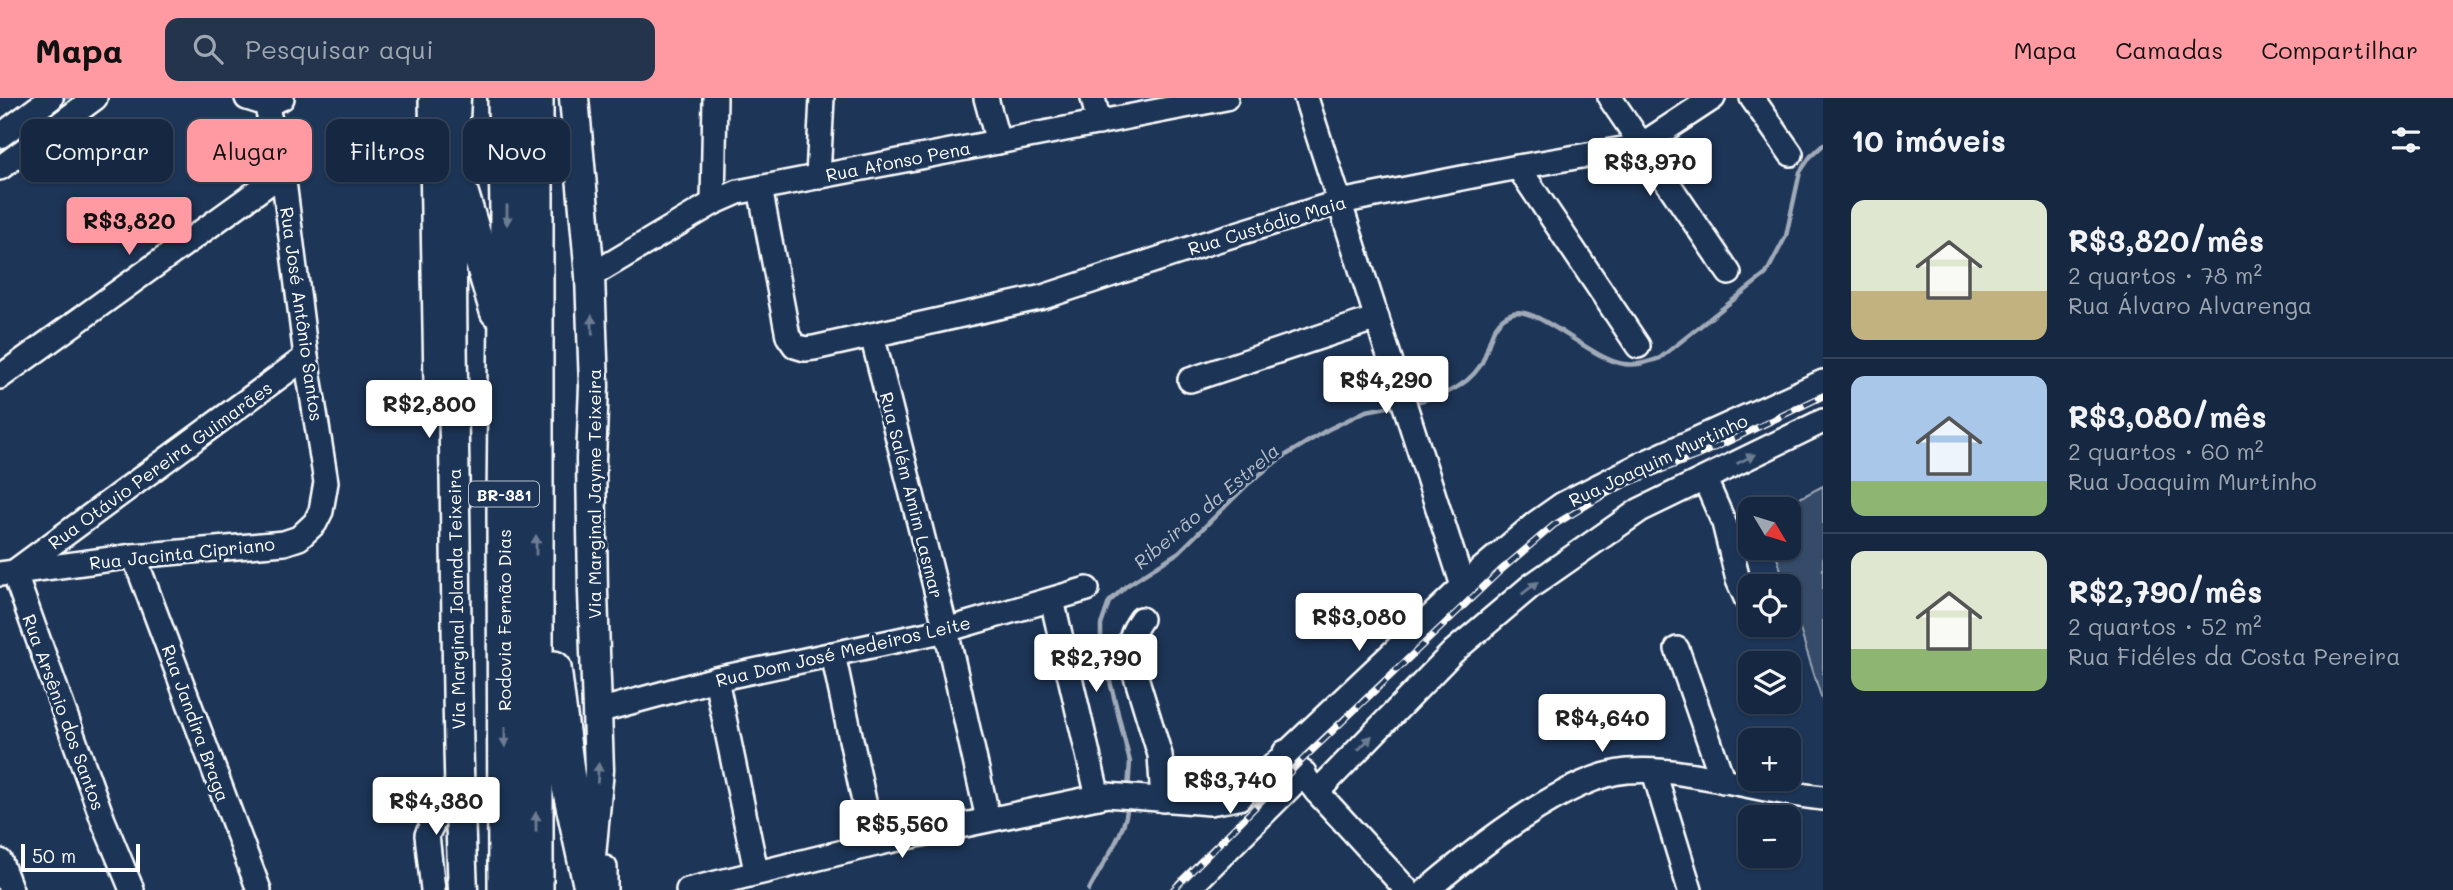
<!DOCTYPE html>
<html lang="pt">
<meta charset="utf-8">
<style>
body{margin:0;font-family:Mali,sans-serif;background:#23344c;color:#f1f3f6;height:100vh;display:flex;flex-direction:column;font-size:26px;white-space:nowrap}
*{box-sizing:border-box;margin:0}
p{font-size:23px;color:#9ea6b1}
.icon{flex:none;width:38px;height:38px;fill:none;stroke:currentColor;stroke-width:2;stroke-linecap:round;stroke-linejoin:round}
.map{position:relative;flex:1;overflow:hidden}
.side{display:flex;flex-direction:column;background:#162841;width:630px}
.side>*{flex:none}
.top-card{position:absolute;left:21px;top:21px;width:665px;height:63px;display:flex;gap:14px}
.needle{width:46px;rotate:128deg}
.tools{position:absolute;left:1738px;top:399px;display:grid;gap:14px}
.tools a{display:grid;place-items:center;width:63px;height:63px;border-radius:14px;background:#162841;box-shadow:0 2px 5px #0004,0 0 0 2px #35445a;font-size:35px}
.scale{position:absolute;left:21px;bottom:18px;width:119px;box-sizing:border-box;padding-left:7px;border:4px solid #fff;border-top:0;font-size:19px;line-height:24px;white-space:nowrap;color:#fff;-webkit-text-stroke:5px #1d3557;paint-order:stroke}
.price{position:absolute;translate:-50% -60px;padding:0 16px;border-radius:7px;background:#fff;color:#222;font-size:23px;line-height:46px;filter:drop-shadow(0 2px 4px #0008)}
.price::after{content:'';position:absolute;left:50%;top:42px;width:21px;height:16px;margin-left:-10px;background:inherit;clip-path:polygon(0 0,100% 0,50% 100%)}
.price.active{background:#ff9aa2;color:#111}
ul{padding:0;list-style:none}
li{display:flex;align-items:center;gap:21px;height:175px;padding:0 28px}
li+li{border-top:2px solid #35445a}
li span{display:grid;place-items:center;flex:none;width:196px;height:140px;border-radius:14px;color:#555}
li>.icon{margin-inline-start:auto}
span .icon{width:84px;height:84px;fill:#fffc;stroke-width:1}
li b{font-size:30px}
h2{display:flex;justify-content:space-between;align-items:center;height:84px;padding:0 28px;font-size:30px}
.tag{padding:0 24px;border-radius:14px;background:#162841;box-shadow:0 2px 5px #0004,0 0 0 2px #35445a;font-size:24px;line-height:63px}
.tag.active{background:#ff9aa2;color:#111}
header{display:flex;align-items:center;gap:42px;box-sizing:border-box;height:98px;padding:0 35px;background:#ff9aa2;color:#111}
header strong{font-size:33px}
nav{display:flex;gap:38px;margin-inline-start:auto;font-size:24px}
.search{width:490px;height:63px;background:#23344c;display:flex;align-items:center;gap:18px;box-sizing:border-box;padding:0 24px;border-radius:14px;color:#9ea6b1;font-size:26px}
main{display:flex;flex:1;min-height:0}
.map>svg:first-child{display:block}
</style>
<header>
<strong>Mapa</strong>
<div class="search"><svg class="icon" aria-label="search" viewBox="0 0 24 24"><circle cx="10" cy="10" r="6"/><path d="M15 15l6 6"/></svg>Pesquisar aqui</div>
<nav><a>Mapa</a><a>Camadas</a><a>Compartilhar</a></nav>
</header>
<main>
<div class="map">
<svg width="1823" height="792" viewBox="0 0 1823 792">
<rect width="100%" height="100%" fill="#1d3557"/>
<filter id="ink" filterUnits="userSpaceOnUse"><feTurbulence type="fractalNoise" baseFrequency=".0143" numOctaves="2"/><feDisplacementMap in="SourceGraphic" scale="14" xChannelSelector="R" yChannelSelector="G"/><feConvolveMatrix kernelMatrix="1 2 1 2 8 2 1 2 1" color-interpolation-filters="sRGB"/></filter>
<g filter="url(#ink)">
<g fill="#364b69" stroke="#9aa5b4" stroke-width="2">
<path d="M65 0H82L0 62V49Z"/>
<path d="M1823 388V605L1789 496 1788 488H1786L1774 450H1788V411H1779Z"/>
</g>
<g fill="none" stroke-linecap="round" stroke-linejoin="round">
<g stroke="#a0aab8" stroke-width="4.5">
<path d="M1410 305C1436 300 1464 292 1480 268 1491 251 1488 223 1513 215 1537 207 1592 262 1624 266 1637 268 1648 264 1660 260L1766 176 1786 138 1800 74 1810 59 1823 47"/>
<path d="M1128 692 1130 664 1101 547V527L1109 504 1126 488 1179 454 1248 386 1278 362 1327 332 1366 313 1398 307"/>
<path d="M1089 792C1102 765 1127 735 1128 704"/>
</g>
<g stroke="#fff" stroke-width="28">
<g id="minor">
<path d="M247 0 266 6 282 0"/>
<path d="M431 0 436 286"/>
<path d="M986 0 998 44"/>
<path d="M1093 0 1099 25"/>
<path d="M1306 0 1463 488"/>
<path d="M1610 0 1729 175"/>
<path d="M1752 0 1791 56"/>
<path d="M0 38 51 0"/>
<path d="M1518 69 1638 248"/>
<path d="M0 70 95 0"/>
<path d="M818 79 822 0"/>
<path d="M760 90 788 238 795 248 805 251 814 250 1043 199 1204 146 1340 104 1518 69 1640 48 1713 0"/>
<path d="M713 105 715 0"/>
<path d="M590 178 713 105 738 94 1226 0"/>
<path d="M872 237 946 532 988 721"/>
<path d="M0 279 283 75"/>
<path d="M1190 282 1377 220"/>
<path d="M1705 382 1724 425 1738 482 1750 509"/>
<path d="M134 458 259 792"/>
<path d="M0 476 134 458 284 445 299 440 315 425 321 413 326 384 306 259 283 75 266 6"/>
<path d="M1052 502 1098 699"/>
<path d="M1141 521C1132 534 1129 543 1130 559L1160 657 1163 702"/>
<path d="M1677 551 1723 683"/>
<path d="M833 556 873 746"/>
<path d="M716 581 756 773"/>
<path d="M598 613 716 581 946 532 1087 491"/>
<path d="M1285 654 1317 694 1407 792"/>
<path d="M1654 674 1690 792"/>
<path d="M1317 694 1453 554 1531 488 1640 412 1823 323"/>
<path d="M0 763 11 792"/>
<path d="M132 792 103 722 14 474 306 259"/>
<path d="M433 792 427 737 442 706 458 684"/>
<path d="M605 792V770"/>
<path d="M688 792 884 744 1107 697 1210 705 1239 700 1476 476 1536 425 1563 406 1640 367 1823 284"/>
<path d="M1187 792 1304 675"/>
<path d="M1427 792C1473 753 1567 678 1627 673 1646 672 1668 673 1686 676 1732 682 1777 696 1823 700"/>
</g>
</g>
<g stroke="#fff" stroke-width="33">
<g id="major">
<path d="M456 0C449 136 453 273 455 409 457 537 457 664 463 792"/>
<path d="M574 0 590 178 594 288 591 361 593 494 599 672 591 758"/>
</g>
</g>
<g stroke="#fff" stroke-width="38">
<g id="highway">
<path d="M505 0 507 111 504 411 505 792"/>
<path d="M453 68 497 213"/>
<path d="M554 570 569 689 589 781"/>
<path d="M536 792V0"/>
</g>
</g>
<use href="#minor" stroke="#1d3557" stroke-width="23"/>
<use href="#major" stroke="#1d3557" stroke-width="28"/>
<use href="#highway" stroke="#1d3557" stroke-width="33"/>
<g stroke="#fff" stroke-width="7">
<path id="rail" d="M1173 792 1297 667 1500 473 1554 427 1615 390 1702 356 1823 298"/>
</g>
<use href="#rail" stroke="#1d3557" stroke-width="4.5" stroke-dasharray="13" stroke-linecap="butt"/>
</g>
<defs><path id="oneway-solid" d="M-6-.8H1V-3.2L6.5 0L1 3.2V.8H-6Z" transform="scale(1.75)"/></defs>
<g fill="#6c7c92">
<use href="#oneway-solid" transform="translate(507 117) rotate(90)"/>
<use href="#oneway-solid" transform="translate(592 227) rotate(-92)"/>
<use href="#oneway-solid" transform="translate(1746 361) rotate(-27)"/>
<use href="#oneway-solid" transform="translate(536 447) rotate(-90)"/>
<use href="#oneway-solid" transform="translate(1530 490) rotate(-38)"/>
<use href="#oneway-solid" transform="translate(505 639) rotate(90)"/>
<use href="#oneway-solid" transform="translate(1365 645) rotate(-46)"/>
<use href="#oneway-solid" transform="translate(598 675) rotate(-86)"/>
<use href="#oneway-solid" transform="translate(536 724) rotate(-90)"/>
</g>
</g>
<g text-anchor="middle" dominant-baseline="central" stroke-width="6" stroke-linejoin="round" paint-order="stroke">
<rect fill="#1d3557" stroke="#bbc2cd" stroke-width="2" x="469" y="383.5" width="70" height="25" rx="5"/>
<g font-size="16" font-weight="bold" fill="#fff">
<text x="504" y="396">BR-381</text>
</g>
<g font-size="18" fill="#fff" stroke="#1d3557">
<text transform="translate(898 63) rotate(-11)">Rua Afonso Pena</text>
<text transform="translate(1267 127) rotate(-17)">Rua Custódio Maia</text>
<text transform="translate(302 216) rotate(82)">Rua José Antônio Santos</text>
<text transform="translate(1658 362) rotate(-25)">Rua Joaquim Murtinho</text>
<text transform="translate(160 367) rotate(-36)">Rua Otávio Pereira Guimarães</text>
<text transform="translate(594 396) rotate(-90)">Via Marginal Jayme Teixeira</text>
<text transform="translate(912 397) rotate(76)">Rua Salém Amim Lasmar</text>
<text transform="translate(182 455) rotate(-6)">Rua Jacinta Cipriano</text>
<text transform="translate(456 501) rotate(-91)">Via Marginal Iolanda Teixeira</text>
<text transform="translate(504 522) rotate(-90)">Rodovia Fernão Dias</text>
<text transform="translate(843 553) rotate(-13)">Rua Dom José Medeiros Leite</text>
<text transform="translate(64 614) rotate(70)">Rua Arsênio dos Santos</text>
<text transform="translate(196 625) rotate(70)">Rua Jandira Braga</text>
</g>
<g font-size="19" font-style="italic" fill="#b8c0ca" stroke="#1d3557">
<text transform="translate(1206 408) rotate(-40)">Ribeirão da Estrela</text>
</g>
</g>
</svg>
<div class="tools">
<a><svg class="needle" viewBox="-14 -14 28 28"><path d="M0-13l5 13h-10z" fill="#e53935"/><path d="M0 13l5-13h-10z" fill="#9ea6b1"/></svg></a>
<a><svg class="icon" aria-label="locate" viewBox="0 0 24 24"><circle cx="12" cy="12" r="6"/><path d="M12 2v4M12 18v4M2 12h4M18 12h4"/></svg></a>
<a><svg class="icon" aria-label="layers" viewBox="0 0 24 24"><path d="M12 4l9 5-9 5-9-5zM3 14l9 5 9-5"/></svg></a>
<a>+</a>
<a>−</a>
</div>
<div class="scale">50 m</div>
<b class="price" style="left:1650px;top:100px">R$3,970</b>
<b class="price active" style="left:129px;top:159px">R$3,820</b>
<b class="price" style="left:1386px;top:318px">R$4,290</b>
<b class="price" style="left:429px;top:342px">R$2,800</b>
<b class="price" style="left:1359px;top:555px">R$3,080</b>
<b class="price" style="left:1096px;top:596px">R$2,790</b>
<b class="price" style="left:1602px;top:656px">R$4,640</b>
<b class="price" style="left:1230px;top:718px">R$3,740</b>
<b class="price" style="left:436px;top:739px">R$4,380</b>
<b class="price" style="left:902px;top:762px">R$5,560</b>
<div class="top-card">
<a class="tag">Comprar</a>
<a class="tag active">Alugar</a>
<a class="tag">Filtros</a>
<a class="tag">Novo</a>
</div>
</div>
<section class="side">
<h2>10 imóveis<svg class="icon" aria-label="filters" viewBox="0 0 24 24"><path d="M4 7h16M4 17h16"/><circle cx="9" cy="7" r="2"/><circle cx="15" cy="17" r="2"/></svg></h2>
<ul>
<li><span style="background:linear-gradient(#dfe7d0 65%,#c2b280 0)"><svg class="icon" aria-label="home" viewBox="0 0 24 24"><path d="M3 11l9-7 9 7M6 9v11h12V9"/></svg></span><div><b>R$3,820/mês</b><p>2 quartos · 78 m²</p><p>Rua Álvaro Alvarenga</p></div></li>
<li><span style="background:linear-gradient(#a9c7e8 75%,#8fb573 0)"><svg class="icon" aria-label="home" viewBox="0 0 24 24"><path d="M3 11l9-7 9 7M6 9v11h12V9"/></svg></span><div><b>R$3,080/mês</b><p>2 quartos · 60 m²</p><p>Rua Joaquim Murtinho</p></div></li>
<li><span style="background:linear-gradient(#dfe7d0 70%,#8fb573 0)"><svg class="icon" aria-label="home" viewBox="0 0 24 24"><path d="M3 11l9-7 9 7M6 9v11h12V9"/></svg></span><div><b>R$2,790/mês</b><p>2 quartos · 52 m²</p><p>Rua Fidéles da Costa Pereira</p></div></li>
</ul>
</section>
</main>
